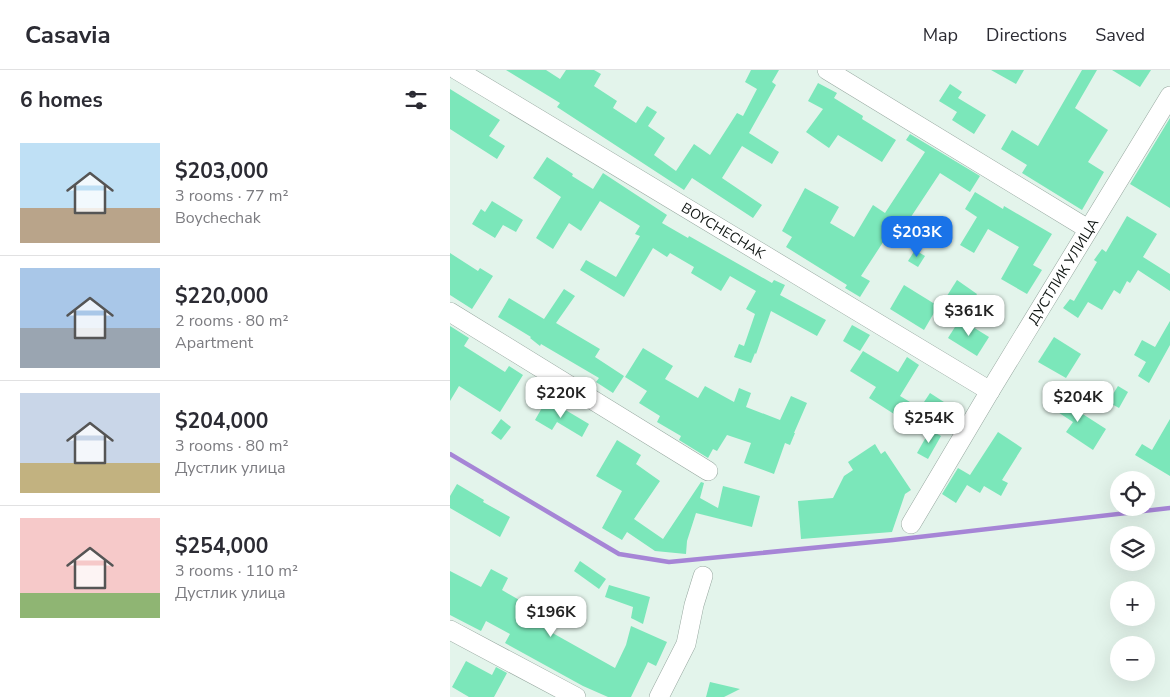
<!DOCTYPE html>
<meta charset="utf-8">
<style>
body{margin:0;font-family:"Nunito Sans",sans-serif;background:#f2f2f3;color:#2b2b33;height:100vh;display:flex;flex-direction:column;font-size:19px;white-space:nowrap}
*{box-sizing:border-box;margin:0}
p{font-size:16px;color:#7c7c81}
.icon{flex:none;width:28px;height:28px;fill:none;stroke:currentColor;stroke-width:2;stroke-linecap:round;stroke-linejoin:round}
.map{position:relative;flex:1;overflow:hidden}
.sheet{display:flex;flex-direction:column;background:#fff;width:450px}
.sheet>*{flex:none}
.controls{position:absolute;left:660px;top:401px;display:grid;gap:10px}
.controls a{display:grid;place-items:center;width:45px;height:45px;border-radius:50%;background:#fff;box-shadow:0 5px 20px #0002;font-size:25px}
.price{position:absolute;translate:-50% -42px;padding:0 11px;border-radius:10px;background:#fff;color:#222;font-size:16px;line-height:32px;filter:drop-shadow(0 1px 2px #0008)}
.price::after{content:'';position:absolute;left:50%;top:30px;width:15px;height:11px;margin-left:-8px;background:inherit;clip-path:polygon(0 0,100% 0,50% 100%)}
.price.active{background:#1a73e8;color:#fff}
ul{padding:0;list-style:none}
li{display:flex;align-items:center;gap:15px;height:125px;padding:0 20px}
li+li{border-top:1px solid #e1e1e2}
li span{display:grid;place-items:center;flex:none;width:140px;height:100px;border-radius:0px;color:#555}
li>.icon{margin-inline-start:auto}
span .icon{width:60px;height:60px;fill:#fffc;stroke-width:1}
li b{font-size:21px}
h2{display:flex;justify-content:space-between;align-items:center;height:60px;padding:0 20px;font-size:21px}
header{display:flex;align-items:center;gap:30px;box-sizing:border-box;height:70px;padding:0 25px;background:#fff;border-bottom:1px solid #e1e1e2}
header strong{font-size:24px}
nav{display:flex;gap:28px;margin-inline-start:auto;font-size:18px}
main{display:flex;flex:1;min-height:0}
.map>svg:first-child{display:block}
</style>
<header>
<strong>Casavia</strong>
<nav><a>Map</a><a>Directions</a><a>Saved</a></nav>
</header>
<main>
<section class="sheet">
<h2>6 homes<svg class="icon" aria-label="filters" viewBox="0 0 24 24"><path d="M4 7h16M4 17h16"/><circle cx="9" cy="7" r="2"/><circle cx="15" cy="17" r="2"/></svg></h2>
<ul>
<li><span style="background:linear-gradient(#bfe0f5 65%,#b9a48a 0)"><svg class="icon" aria-label="home" viewBox="0 0 24 24"><path d="M3 11l9-7 9 7M6 9v11h12V9"/></svg></span><div><b>$203,000</b><p>3 rooms · 77 m²</p><p>Boychechak</p></div></li>
<li><span style="background:linear-gradient(#a9c7e8 60%,#9aa5b1 0)"><svg class="icon" aria-label="home" viewBox="0 0 24 24"><path d="M3 11l9-7 9 7M6 9v11h12V9"/></svg></span><div><b>$220,000</b><p>2 rooms · 80 m²</p><p>Apartment</p></div></li>
<li><span style="background:linear-gradient(#c9d6e8 70%,#c2b280 0)"><svg class="icon" aria-label="home" viewBox="0 0 24 24"><path d="M3 11l9-7 9 7M6 9v11h12V9"/></svg></span><div><b>$204,000</b><p>3 rooms · 80 m²</p><p>Дустлик улица</p></div></li>
<li><span style="background:linear-gradient(#f6c9c9 75%,#8fb573 0)"><svg class="icon" aria-label="home" viewBox="0 0 24 24"><path d="M3 11l9-7 9 7M6 9v11h12V9"/></svg></span><div><b>$254,000</b><p>3 rooms · 110 m²</p><p>Дустлик улица</p></div></li>
</ul>
</section>
<div class="map">
<svg width="720" height="627" viewBox="0 0 720 627">
<rect width="100%" height="100%" fill="#e3f4eb"/>
<g fill="none" stroke-linecap="round" stroke-linejoin="round">
<path stroke="#a685d6" stroke-width="4.5" d="M0 384 169 484 219 492 443 470 720 438"/>
</g>
<g fill="#7be7ba">
<path d="M56 0H96L110 9 116 0H144L151 4 144 16 167 31 163 38 186 53 197 36 207 42 198 56 215 68 204 85 226 101 244 74 260 85 287 43 293 46 307 19 295 12 301 0H329L322 12 326 15 299 63 329 82 322 94 292 76 272 108 312 135 303 148 242 108 234 120 107 37 110 33Z"/>
<path d="M541 0H574L566 14Z"/>
<path d="M632 0H647L625 38 658 60 638 92 654 102 632 140 572 103 577 95 551 79 562 60 588 76Z"/>
<path d="M662 0H701L690 17Z"/>
<path d="M368 13 387 23 384 28 413 46 412 49 446 70 432 92 388 65 379 78 356 62 373 39 358 31Z"/>
<path d="M500 14 512 22 508 28 536 45 524 64 502 50 507 42 489 31Z"/>
<path d="M0 19 50 50 39 66 55 76 47 89 0 59Z"/>
<path d="M720 48V138L680 114Z"/>
<path d="M460 64 530 106 520 122 490 103 449 165 441 160 411 206 420 211 410 227 395 218 397 215 336 177 342 167 332 161 355 118 389 137 380 153 404 167 423 135 435 143 475 82 456 70Z"/>
<path d="M97 87 123 104 122 106 143 119 153 103 217 145 212 153 238 168 239 166 322 213 324 210 335 215 330 225 376 250 367 266 321 241 306 284 305 283 301 293 284 287 289 274 294 276 305 244 296 239 306 221 280 206 271 221 241 203 244 197 220 183 217 187 203 178 174 227 130 200 136 190 166 207 190 166 185 164 190 156 150 131 131 161 119 153 103 179 86 168 111 127 83 108Z"/>
<path d="M525 122 553 139 554 136 602 164 583 195 592 200 577 224 551 209 569 177 538 159 524 183 510 175 527 147 515 139Z"/>
<path d="M42 131 73 150 66 162 53 155 45 168 22 154 31 139 35 142Z"/>
<path d="M677 146 707 164 693 187 720 204V221L688 200 680 213 677 211 670 224 664 220 652 240 638 232 628 248 613 238 620 229 624 231 647 192 644 190 652 179 656 182Z"/>
<path d="M465 180 475 186 468 197 458 191Z"/>
<path d="M0 183 28 201 30 198 43 206 22 239 0 225Z"/>
<path d="M507 210 527 224 516 242 495 229Z"/>
<path d="M454 215 488 236 474 260 440 239Z"/>
<path d="M114 219 125 226 106 253 150 279 145 287 174 306 163 323 146 312 149 308 91 274 90 276 80 268 81 267 48 247 59 228 94 249Z"/>
<path d="M510 249 539 267 527 286 498 268Z"/>
<path d="M720 251V275L699 313 688 306 696 292 684 285 692 270 705 277Z"/>
<path d="M402 255 420 265 410 281 393 271Z"/>
<path d="M0 256 19 268 14 276 55 302 59 296 73 305 50 342 9 316 0 331Z"/>
<path d="M604 267 631 284 616 308 588 292Z"/>
<path d="M193 278 223 296 215 309 248 328 255 316 284 332 289 318 301 323 296 337 330 350 341 326 357 333 344 363H345L340 375 335 373 324 404 294 393 301 373 277 365 267 381 263 379 258 388 229 370 231 366 207 352 210 346 189 333 197 321 175 307Z"/>
<path d="M413 281 448 302 457 287 469 295 450 326 470 338 480 323 497 334 481 360 458 345 455 351 419 328 426 317 400 301Z"/>
<path d="M668 316 678 322 669 338 658 332Z"/>
<path d="M600 323 656 359 643 380 616 362 623 352 594 333Z"/>
<path d="M97 329 139 354 132 367 107 352 102 360 85 350Z"/>
<path d="M51 349 61 357 51 370 41 363Z"/>
<path d="M720 349V406L685 385 692 374 702 380Z"/>
<path d="M480 360 491 366 478 389 467 383Z"/>
<path d="M548 362 572 378 552 410 558 413 551 426 534 416 530 423 517 415 506 433 492 424 508 398 520 405Z"/>
<path d="M167 370 191 385 186 394 210 411 184 449 213 469 251 412 254 413 250 428 268 438 273 416 310 426 302 457 246 443 237 471 236 484 205 481 177 462 172 470 152 458 172 421 146 406Z"/>
<path d="M425 374 431 384 435 381 461 420 455 424 442 462 351 469 348 431 383 428 394 406 403 400 398 392Z"/>
<path d="M7 414 34 430 33 432 60 447 50 467 0 438V426Z"/>
<path d="M130 491 156 509 149 519 124 501Z"/>
<path d="M41 499 58 508 52 520 71 531 67 537 80 544 79 547 91 554 90 556 165 598 176 575 181 556 217 572 206 596 198 592 181 627H158L133 616 55 573 60 564 36 551 31 561 0 545V501L31 517Z"/>
<path d="M159 515 200 527 193 554 181 548 183 537 155 527Z"/>
<path d="M16 591 42 605 46 597 57 603 44 627H19L2 617Z"/>
<path d="M260 612 290 619 274 627H256Z"/>
</g>
<g fill="none" stroke-linecap="round" stroke-linejoin="round">
<g stroke="#96a79f" stroke-width="20">
<g id="street">
<path id="s1" d="M7 0 540 321"/>
<path d="M377 0 638 159"/>
<path d="M0 242 258 401"/>
<path id="s2" d="M461 454 540 321 720 26"/>
<path d="M0 560 126 627"/>
<path d="M209 627 236 574 244 535 253 506"/>
</g>
</g>
<use href="#street" stroke="#fff" stroke-width="19"/>
</g>
<g text-anchor="middle" dominant-baseline="central" stroke-width="4" stroke-linejoin="round" paint-order="stroke">
<g font-size="14" fill="#0f1512" stroke="#f8fffb">
<text stroke="none"><textPath href="#s1" startOffset="311">BOYCHECHAK</textPath></text>
<text stroke="none"><textPath href="#s2" startOffset="295">ДУСТЛИК УЛИЦА</textPath></text>
</g>
</g>
</svg>
<div class="controls">
<a><svg class="icon" aria-label="locate" viewBox="0 0 24 24"><circle cx="12" cy="12" r="6"/><path d="M12 2v4M12 18v4M2 12h4M18 12h4"/></svg></a>
<a><svg class="icon" aria-label="layers" viewBox="0 0 24 24"><path d="M12 4l9 5-9 5-9-5zM3 14l9 5 9-5"/></svg></a>
<a>+</a>
<a>−</a>
</div>
<b class="price active" style="left:467px;top:188px">$203K</b>
<b class="price" style="left:519px;top:267px">$361K</b>
<b class="price" style="left:111px;top:349px">$220K</b>
<b class="price" style="left:628px;top:353px">$204K</b>
<b class="price" style="left:479px;top:374px">$254K</b>
<b class="price" style="left:101px;top:568px">$196K</b>
</div>
</main>
